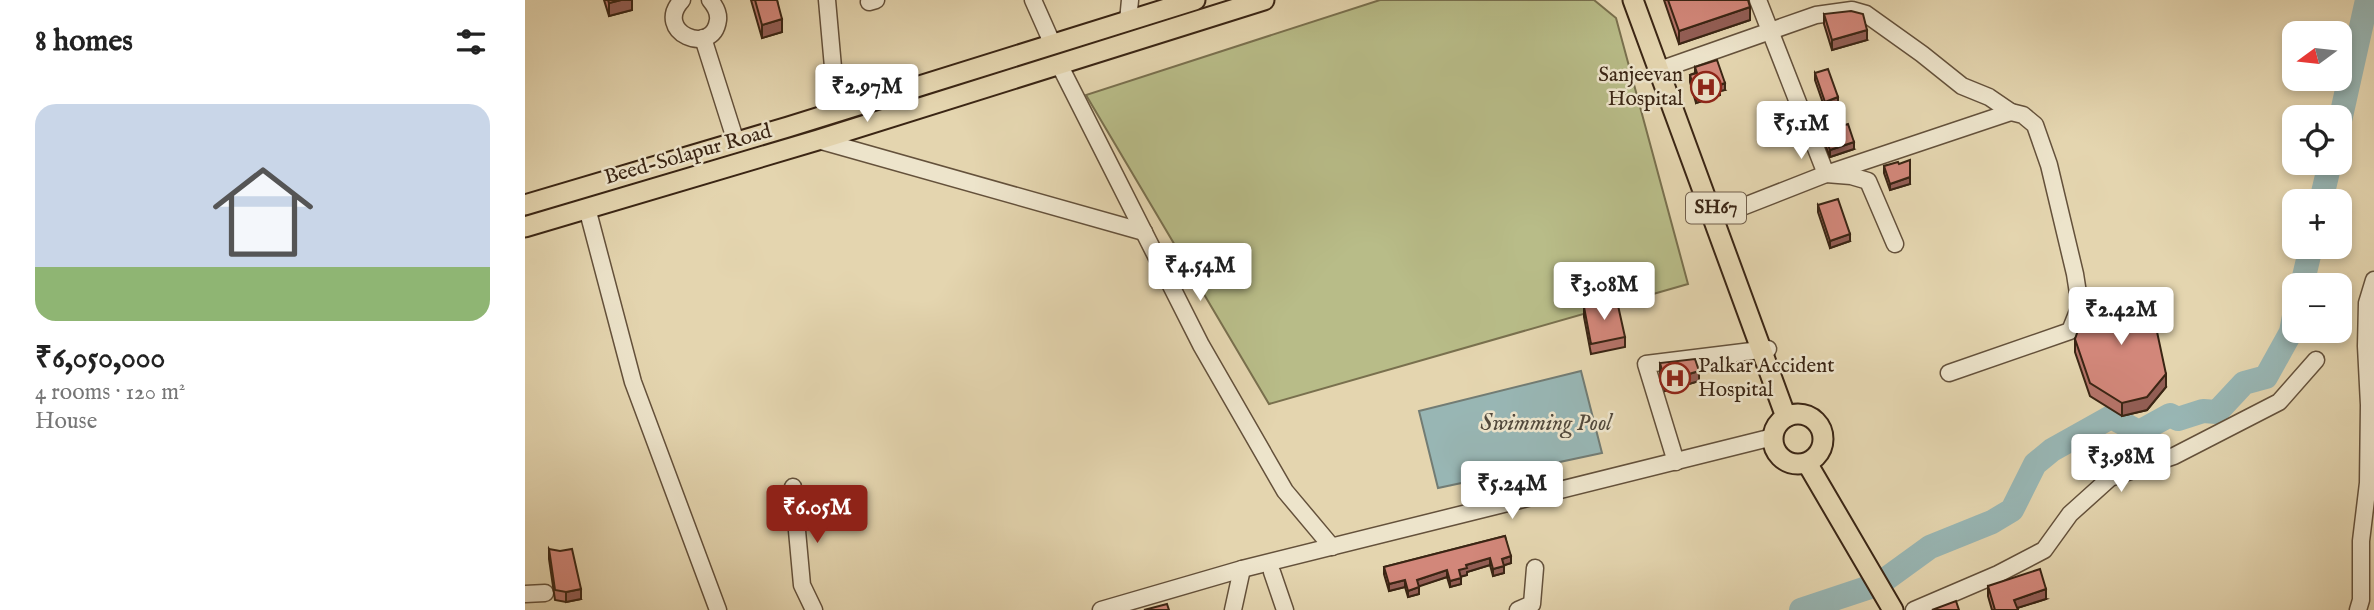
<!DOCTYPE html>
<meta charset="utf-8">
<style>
body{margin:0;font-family:"IM FELL English",serif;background:#f6f6f6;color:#222;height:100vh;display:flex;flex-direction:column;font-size:26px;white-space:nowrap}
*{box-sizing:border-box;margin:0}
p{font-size:23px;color:#767676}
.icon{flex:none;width:38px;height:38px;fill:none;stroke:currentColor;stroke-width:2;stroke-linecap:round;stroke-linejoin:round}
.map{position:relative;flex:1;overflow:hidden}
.side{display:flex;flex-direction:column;background:#fff;width:525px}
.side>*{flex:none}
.needle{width:46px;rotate:255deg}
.controls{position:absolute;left:1757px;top:21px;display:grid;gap:14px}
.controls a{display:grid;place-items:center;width:70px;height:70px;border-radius:14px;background:#fff;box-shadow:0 4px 10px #0003;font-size:35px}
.price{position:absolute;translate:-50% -60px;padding:0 16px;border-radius:7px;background:#fff;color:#222;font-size:23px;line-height:46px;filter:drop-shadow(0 2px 4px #0008)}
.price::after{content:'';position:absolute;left:50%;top:42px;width:21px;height:16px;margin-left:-10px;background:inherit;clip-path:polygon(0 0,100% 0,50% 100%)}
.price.selected{background:#8f2418;color:#fff}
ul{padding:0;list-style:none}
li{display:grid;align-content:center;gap:14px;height:371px;padding:0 35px}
li span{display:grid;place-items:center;height:217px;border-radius:21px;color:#555}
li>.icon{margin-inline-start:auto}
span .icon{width:126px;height:126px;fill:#fffc;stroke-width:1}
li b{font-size:30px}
h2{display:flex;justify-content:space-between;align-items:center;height:84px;padding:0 35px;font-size:30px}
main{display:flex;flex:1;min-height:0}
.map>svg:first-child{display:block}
</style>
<main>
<section class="side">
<h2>8 homes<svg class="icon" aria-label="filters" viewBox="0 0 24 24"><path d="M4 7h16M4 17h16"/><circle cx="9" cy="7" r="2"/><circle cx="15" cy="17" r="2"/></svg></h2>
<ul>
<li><span style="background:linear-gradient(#c9d6e8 75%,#8fb573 0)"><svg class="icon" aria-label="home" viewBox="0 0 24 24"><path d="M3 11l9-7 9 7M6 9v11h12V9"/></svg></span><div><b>₹6,050,000</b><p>4 rooms · 120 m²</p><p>House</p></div></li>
</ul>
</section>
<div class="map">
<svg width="1849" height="610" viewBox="0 0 1849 610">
<rect width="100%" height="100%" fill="#e4d5af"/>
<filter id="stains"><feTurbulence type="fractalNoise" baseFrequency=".00286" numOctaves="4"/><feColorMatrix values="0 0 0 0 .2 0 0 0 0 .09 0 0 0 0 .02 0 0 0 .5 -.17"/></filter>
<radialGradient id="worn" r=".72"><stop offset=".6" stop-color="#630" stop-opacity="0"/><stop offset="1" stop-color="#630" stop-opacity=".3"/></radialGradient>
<path fill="#b8bc88" stroke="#79704e" stroke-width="2" d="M855 0H1069L1091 18 1163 284 744 404 561 95Z"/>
<path fill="#98b6b4" stroke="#727c74" stroke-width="2" d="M1056 371 1077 453 913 488 894 411Z"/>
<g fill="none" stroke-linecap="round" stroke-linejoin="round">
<g stroke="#98b6b4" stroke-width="24">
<path d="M1815 121 1842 0"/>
<path d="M1796 201 1805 163"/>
<path d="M1777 285 1786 247"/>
<path d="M1276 610 1354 584 1405 547 1467 522 1487 510 1510 464 1527 450 1586 417 1614 432 1645 415 1653 419 1678 411 1692 412 1719 383 1741 377 1766 332 1769 316"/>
</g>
<g stroke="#64513b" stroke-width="19">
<g id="minor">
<path d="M157 0C127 32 188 58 193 20 194 12 190 6 185 0"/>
<path d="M302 0 312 112"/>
<path d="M508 0 528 45"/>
<path d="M1233 0 1301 174 1326 176 1343 181 1370 244"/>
<path d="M344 2 351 0"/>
<path d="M603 21 605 0"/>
<path d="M178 38 211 142"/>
<path d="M535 66 676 345 760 491 807 547"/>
<path d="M1140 68 1291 15 1327 10 1341 14 1397 54 1437 86 1464 97 1486 112 1498 115 1510 125 1524 165 1550 274 1555 306 1545 331 1424 373"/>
<path d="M293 140 619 232"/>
<path d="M62 208 108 382 193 610"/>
<path d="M1194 216 1301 174 1486 112"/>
<path d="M1151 462 1121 364 1243 349"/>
<path d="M268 487 277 585 289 610"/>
<path d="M747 572 760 610"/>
<path d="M0 594 20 593"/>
<path d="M576 610 717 569 1248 437"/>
<path d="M708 610 717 569"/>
<path d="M993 610 1007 604 1010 568"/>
<path d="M1389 610 1473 574 1519 550 1545 514 1585 478 1649 456 1754 402 1791 360"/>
<path d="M1833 610 1836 600V541L1843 483 1844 405 1841 346 1842 303 1849 280"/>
</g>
</g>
<g stroke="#3a2514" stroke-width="23">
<g id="major">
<path d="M1108 0 1261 417"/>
<path d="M0 205 263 127 670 0"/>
<path d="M0 227 293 140 739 0"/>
<circle cx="1273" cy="439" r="25"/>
<path d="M1282 463 1368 610"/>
</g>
</g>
<use href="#minor" stroke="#ede4cb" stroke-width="16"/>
<use href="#major" stroke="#e4d5af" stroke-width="19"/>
</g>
<g fill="#b57469" stroke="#3a2514" stroke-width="2">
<path d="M79 0H107V10L84 16Z"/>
<path d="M226 0H252L257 32 237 38Z"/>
<path d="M1139 0H1223L1225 20 1154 44Z"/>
<path d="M1299 14 1342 40 1307 50 1299 24Z"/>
<path d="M1170 67 1200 90 1195 91V95L1171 103 1165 82V75L1170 73Z"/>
<path d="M1290 73 1313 104 1300 109 1290 80Z"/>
<path d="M1298 132 1329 149 1305 157 1298 139Z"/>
<path d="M1374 164 1385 184 1365 190 1359 173V166Z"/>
<path d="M1293 205 1325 241 1305 248 1293 212Z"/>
<path d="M1059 307 1100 337V347L1066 354 1059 317Z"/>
<path d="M1550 339 1641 387 1622 410 1597 416 1565 396 1550 352Z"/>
<path d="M1135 363 1174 381 1140 391 1135 373Z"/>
<path d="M980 536 986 563 979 565V573L968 576 965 565 942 572V575L935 577 936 584 925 587 922 577 893 586 894 594 883 597 880 587 864 591 859 574V567Z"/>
<path d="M24 549 56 599 41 602 30 600 24 559Z"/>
<path d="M1463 586 1521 599 1492 608 1493 610H1467L1463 596Z"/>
</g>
<g fill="#935e55" stroke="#3a2514" stroke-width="2">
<path d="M96 0H107V10L84 16V3Z"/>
<path d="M1225 7V20L1154 44V31Z"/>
<path d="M257 19V32L237 38V25Z"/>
<path d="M1342 30V40L1307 50V40Z"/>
<path d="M1200 83V90L1195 91V95L1171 103V96Z"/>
<path d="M1313 97V104L1300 109V102Z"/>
<path d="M1329 142V149L1305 157V150Z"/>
<path d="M1385 177V184L1365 190V184Z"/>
<path d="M1325 234V241L1305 248V241Z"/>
<path d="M1174 371V381L1140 391V381Z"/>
<path d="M1641 374V387L1622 410 1597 416V403Z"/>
<path d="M986 556V563L977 566V559Z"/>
<path d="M965 558V565L942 572V575L934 577V570L941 565Z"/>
<path d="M979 566V573L968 576V569Z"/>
<path d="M922 570V577L892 587V580Z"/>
<path d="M936 578V584L925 587V581Z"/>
<path d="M880 580V587L864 591V584Z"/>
<path d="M894 587V594L883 597V591Z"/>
<path d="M56 589V599L41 602V592Z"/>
<path d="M1521 589V599L1489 609V600Z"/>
</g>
<g fill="#d2877a" stroke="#3a2514" stroke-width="2">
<path d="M83 0H96L84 3Z"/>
<path d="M230 0H252L257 19 237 25Z"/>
<path d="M1143 0H1223L1225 7 1154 31Z"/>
<path d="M1326 11 1338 14 1342 30 1307 40 1299 14Z"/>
<path d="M1192 60 1200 83 1194 85 1195 89 1171 96 1165 75 1172 73 1170 67Z"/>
<path d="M1303 69 1313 97 1300 102 1290 73Z"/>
<path d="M1323 124 1329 142 1305 150 1298 132Z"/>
<path d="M1385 160V177L1365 184 1359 166 1373 162 1374 164Z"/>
<path d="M1313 199 1325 234 1305 241 1293 205Z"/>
<path d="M1599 290 1619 298 1631 327 1641 374 1622 397 1597 403 1565 383 1550 339 1561 307 1576 296Z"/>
<path d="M1092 301 1100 337 1066 344 1059 307Z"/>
<path d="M1170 359 1174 371 1140 381 1135 363Z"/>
<path d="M980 536 986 556 977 559 979 566 968 569 965 558 941 565 942 568 934 570 936 578 925 581 922 570 892 580 894 587 883 591 880 580 864 584 859 567Z"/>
<path d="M24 549 35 551 47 549 56 589 41 592 30 590Z"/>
<path d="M1515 569 1521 589 1489 600 1493 610H1470L1463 586Z"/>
<path d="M1431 601 1434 610H1407Z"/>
<path d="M642 604 644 610H619Z"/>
</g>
<defs>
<g id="hospital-ring" transform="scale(1.575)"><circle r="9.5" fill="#ede4cb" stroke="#8f2418" stroke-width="1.5"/><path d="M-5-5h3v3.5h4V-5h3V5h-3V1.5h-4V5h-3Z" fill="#8f2418"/></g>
</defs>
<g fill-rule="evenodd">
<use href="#hospital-ring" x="1181" y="87"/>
<use href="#hospital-ring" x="1150" y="378"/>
</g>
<g text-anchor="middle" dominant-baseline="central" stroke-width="5" stroke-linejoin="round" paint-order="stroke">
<rect fill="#ede4cb" stroke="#705e4b" stroke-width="2" x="1161" y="192.5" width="60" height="31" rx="5"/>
<g font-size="19" font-weight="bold" fill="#3a2514">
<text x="1191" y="208">SH67</text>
</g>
<g font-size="21" fill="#3a2514" stroke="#ede4cb" text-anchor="end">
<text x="1158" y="75">Sanjeevan<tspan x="1158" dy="24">Hospital</tspan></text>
<text x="1173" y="366" text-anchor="start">Palkar Accident<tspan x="1173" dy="24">Hospital</tspan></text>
</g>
<g font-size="21" fill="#3a2514" stroke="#ede4cb">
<text transform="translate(163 155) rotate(-16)">Beed-Solapur Road</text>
</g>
<g font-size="23" font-style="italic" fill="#52493c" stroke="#ede4cb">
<text x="1021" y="423">Swimming Pool</text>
</g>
</g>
<rect width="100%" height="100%" filter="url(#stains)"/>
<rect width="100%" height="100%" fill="url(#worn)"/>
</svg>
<div class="controls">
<a><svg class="needle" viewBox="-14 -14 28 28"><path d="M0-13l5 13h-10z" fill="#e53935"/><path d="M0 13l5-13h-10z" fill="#767676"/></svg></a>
<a><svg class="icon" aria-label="locate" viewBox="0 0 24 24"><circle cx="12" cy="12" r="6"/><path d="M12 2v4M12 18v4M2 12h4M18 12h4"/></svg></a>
<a>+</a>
<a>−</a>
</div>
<b class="price" style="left:342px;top:124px">₹2.97M</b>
<b class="price" style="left:1276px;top:161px">₹5.1M</b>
<b class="price" style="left:675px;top:303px">₹4.54M</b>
<b class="price" style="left:1079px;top:322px">₹3.08M</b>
<b class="price" style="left:1596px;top:347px">₹2.42M</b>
<b class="price" style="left:1596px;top:494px">₹3.98M</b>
<b class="price" style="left:987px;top:521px">₹5.24M</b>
<b class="price selected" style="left:292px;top:545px">₹6.05M</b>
</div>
</main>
